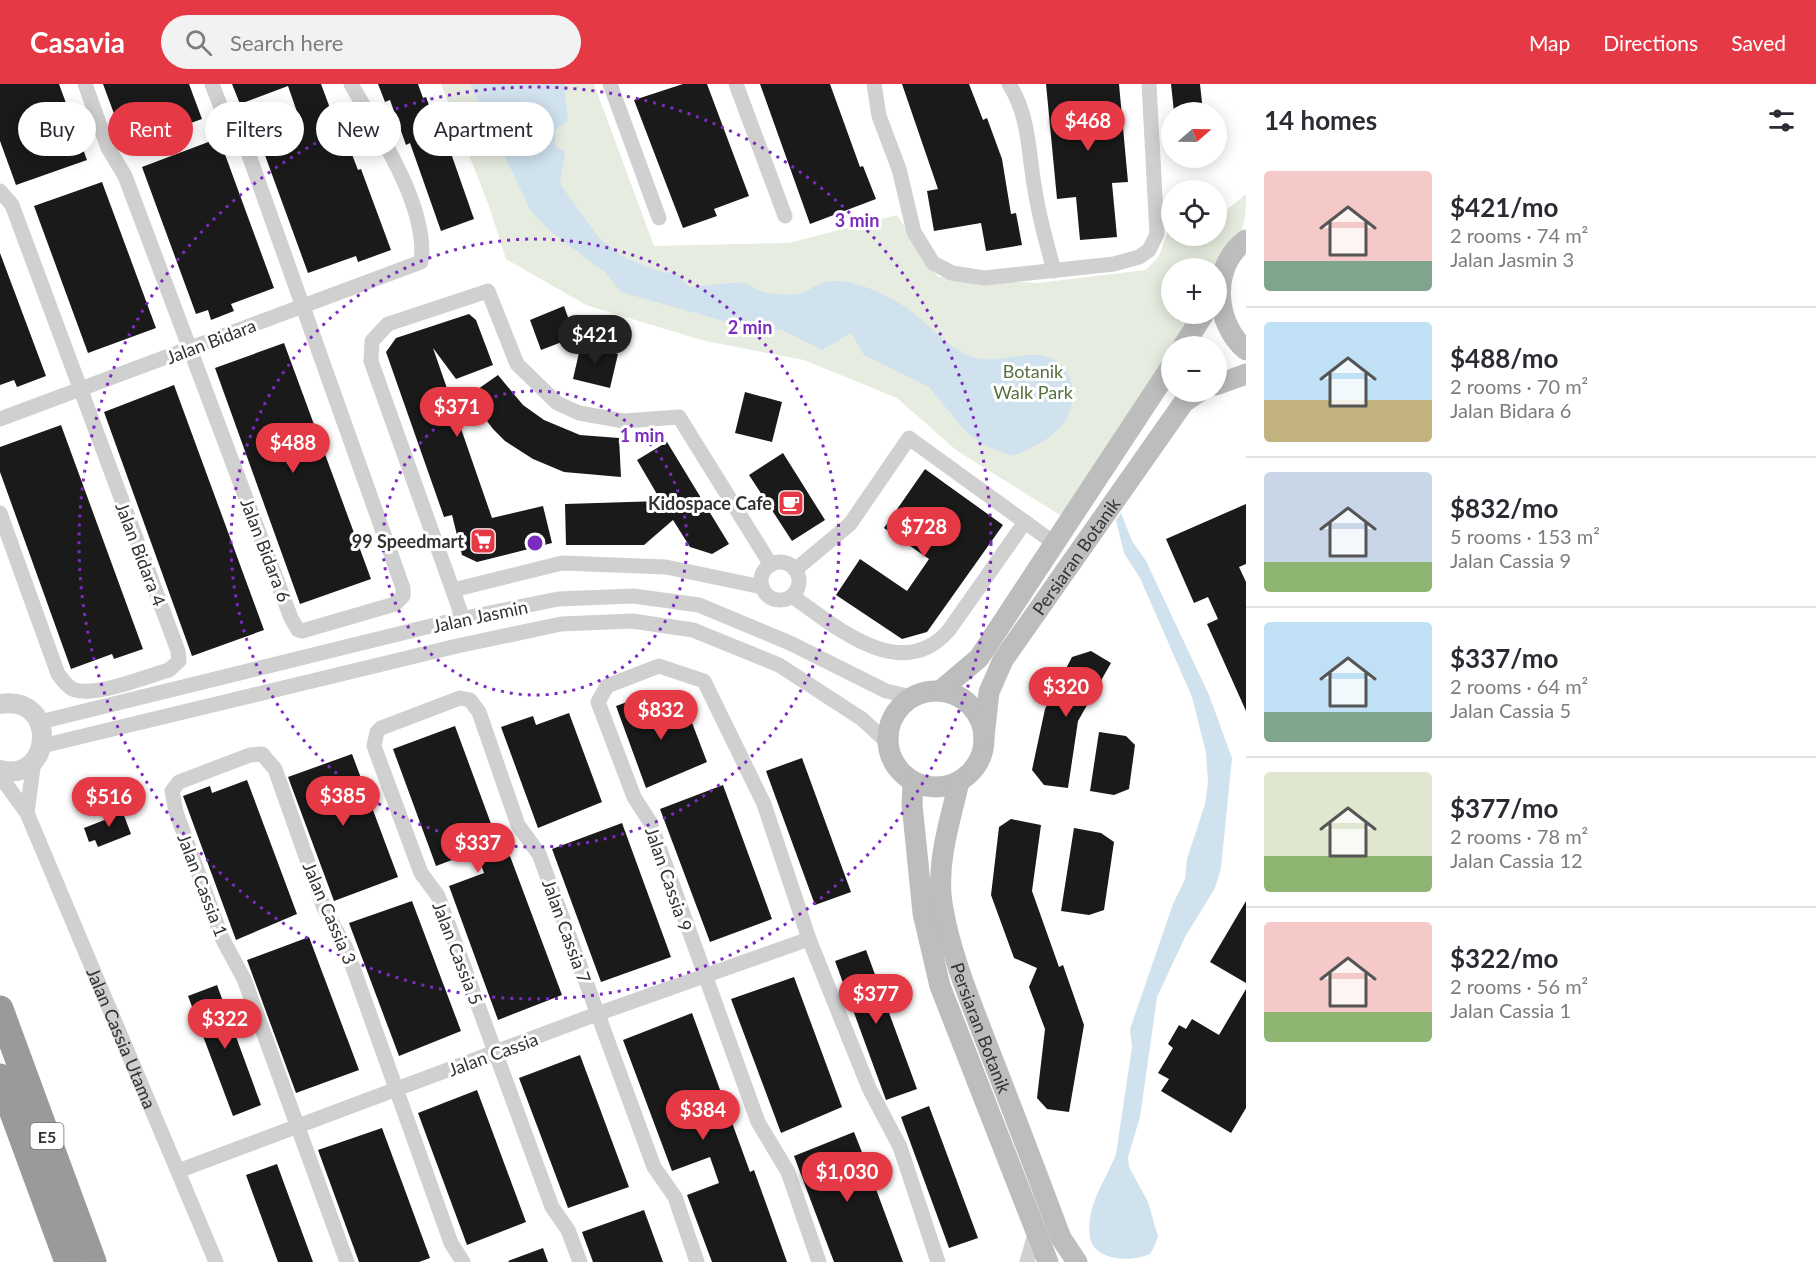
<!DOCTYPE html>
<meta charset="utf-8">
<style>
body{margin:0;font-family:Lato,sans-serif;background:#f2f2f3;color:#2b2b33;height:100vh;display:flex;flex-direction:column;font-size:22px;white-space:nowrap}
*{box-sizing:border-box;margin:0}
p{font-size:20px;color:#7c7c81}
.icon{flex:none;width:33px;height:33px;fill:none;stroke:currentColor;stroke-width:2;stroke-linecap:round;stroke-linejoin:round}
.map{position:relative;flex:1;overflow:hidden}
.panel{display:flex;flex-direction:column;background:#fff;width:570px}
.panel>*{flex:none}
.top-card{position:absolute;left:18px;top:18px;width:570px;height:54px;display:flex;gap:12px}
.needle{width:39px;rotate:70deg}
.buttons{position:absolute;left:1161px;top:18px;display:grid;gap:12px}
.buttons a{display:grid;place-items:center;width:66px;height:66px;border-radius:50%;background:#fff;box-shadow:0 3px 15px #0003;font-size:30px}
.price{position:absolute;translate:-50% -51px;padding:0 14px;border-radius:21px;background:#e63946;color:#fff;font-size:20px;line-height:39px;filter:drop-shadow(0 2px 3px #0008)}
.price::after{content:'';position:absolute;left:50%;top:36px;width:18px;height:14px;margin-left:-9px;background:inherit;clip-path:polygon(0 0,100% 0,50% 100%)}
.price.current{background:#222;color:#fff}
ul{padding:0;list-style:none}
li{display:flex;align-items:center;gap:18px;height:150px;padding:0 18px}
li+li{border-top:2px solid #e1e1e2}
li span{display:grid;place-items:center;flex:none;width:168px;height:120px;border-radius:6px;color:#555}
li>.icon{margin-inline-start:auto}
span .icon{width:72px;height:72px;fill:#fffc;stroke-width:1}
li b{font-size:26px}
h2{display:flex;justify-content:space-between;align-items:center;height:72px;padding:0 18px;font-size:26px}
.tag{padding:0 21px;border-radius:27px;background:#fff;box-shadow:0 3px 15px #0003;font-size:21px;line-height:54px}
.tag.current{background:#e63946;color:#fff}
header{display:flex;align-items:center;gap:36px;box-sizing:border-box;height:84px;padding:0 30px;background:#e63946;color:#fff}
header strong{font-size:28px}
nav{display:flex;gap:33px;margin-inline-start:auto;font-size:21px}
.search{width:420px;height:54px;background:#f2f2f3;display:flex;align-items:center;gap:15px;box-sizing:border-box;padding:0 21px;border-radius:33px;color:#7c7c81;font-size:22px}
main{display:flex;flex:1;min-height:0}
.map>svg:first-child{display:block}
</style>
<header>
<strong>Casavia</strong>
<div class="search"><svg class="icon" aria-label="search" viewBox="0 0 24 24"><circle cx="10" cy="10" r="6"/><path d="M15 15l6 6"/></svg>Search here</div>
<nav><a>Map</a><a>Directions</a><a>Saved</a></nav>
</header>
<main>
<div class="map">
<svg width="1246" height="1178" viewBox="0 0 1246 1178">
<rect width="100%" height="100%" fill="#fff"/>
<path fill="#e6ecdf" d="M441 0H594L654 162 789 159 897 131 938 193 1038 199 1146 186 1159 172 1169 143 1171 142 1172 152H1216L1217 134 1246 110C1246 148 1240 156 1216 184H1172V230H1193L1063 433 956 366 897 314 804 276 705 257 586 221 506 175 489 122Z"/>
<g fill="#cfe2ee">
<path d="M470 0H564L568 37 555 46V62L565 68 560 100 599 154 623 173 658 187 677 190 689 203C700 203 737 197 744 199 749 200 755 205 760 207 769 210 787 212 796 210 813 207 817 196 839 197 868 200 903 218 924 238 939 251 949 263 967 271 991 281 1010 271 1034 271 1062 270 1077 296 1072 320 1066 349 1037 362 1013 372L988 363 968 350 929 303 864 271 851 249 822 266 782 246 731 239 621 208 605 188 550 147 531 127Z"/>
<path d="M1121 429 1132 457 1146 477 1209 611 1232 674 1221 784 1215 804 1185 853 1157 913 1140 1033 1128 1073 1129 1083 1148 1118 1158 1153C1156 1158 1153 1166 1150 1170 1133 1178 1094 1178 1090 1153 1085 1123 1106 1096 1116 1070L1132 963 1130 945 1173 820 1185 795 1187 775 1205 720 1208 698 1206 669 1192 613 1140 494 1124 469 1116 436Z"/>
</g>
<g fill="#1a1a1a">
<path d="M0 0H59L87 76 16 101 0 57Z"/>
<path d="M103 0H189L202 35 126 62Z"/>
<path d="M232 0H321L337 43 341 42 358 86 361 85 391 166 358 178 356 172 308 189 255 44 297 28 288 2 240 20Z"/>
<path d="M378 0H418L423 14 426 13 442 57 446 55 474 135 441 147 410 59 406 61 390 16 385 18Z"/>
<path d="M683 0H707L749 112 714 125 717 132 683 144 634 16Z"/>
<path d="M760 0H830L860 83 863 82 876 115 810 140Z"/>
<path d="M902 0H969L983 36 987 34 1002 75 1011 130 1016 129 1022 161 986 167 981 139 934 147 927 107 938 105Z"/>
<path d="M1046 0H1119L1128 98 1112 99 1117 153 1080 156 1076 113 1057 115Z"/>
<path d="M1171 0H1200L1203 28H1174Z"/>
<path d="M219 54 274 204 231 220 234 227 211 236 208 226 196 230 142 83Z"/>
<path d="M102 98 156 244 88 269 34 122Z"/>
<path d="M0 169 46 292 17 303 14 296 0 301Z"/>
<path d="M564 222 575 253 541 266 530 236Z"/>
<path d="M469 230 476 236 493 281 456 295 433 264 492 434 543 422 552 459 477 478 462 471 452 431 444 433 386 268 396 254Z"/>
<path d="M284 259 371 495 300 520 215 284Z"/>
<path d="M581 260 618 270 610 304 573 295Z"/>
<path d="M498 291 523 321 544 336 580 351 619 354 621 393 564 388 533 375 505 357 493 345 468 312Z"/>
<path d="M174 301 264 546 192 572 104 328Z"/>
<path d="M745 308 782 318 772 358 735 349Z"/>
<path d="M61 341 143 565 114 575 112 570 71 585 0 388V363Z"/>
<path d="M667 358 729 460 712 470 690 463 673 436 644 461H566L565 420 661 417 637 376Z"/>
<path d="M783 369 825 436 792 457 749 391Z"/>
<path d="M925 385 1003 441 927 548 902 555 836 511 860 475 907 507 929 475 884 444Z"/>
<path d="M1246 420V480L1239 483 1246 498V627L1207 540 1218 535 1208 513 1194 519 1166 455Z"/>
<path d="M1091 567 1111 579 1078 637 1068 704 1044 701 1032 686 1045 625 1072 573Z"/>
<path d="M644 612 652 635 686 623 707 678 646 704 616 622Z"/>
<path d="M569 629 602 718 538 744 501 643 533 632 536 641Z"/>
<path d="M455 642 504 775 510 772 562 911 498 936 449 802 484 789 476 767 436 782 393 665Z"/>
<path d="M1099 648 1126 652 1135 661 1129 705 1114 711 1090 707Z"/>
<path d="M352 670 398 793 334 817 288 693Z"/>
<path d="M802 674 851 808 815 821 766 687Z"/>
<path d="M247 696 297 830 236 856 183 712 210 702 212 709Z"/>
<path d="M723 701 772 835 710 858 660 725Z"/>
<path d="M120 721 131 750 98 763 95 756 89 758 84 744 112 733 109 726Z"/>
<path d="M1011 735 1041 741 1032 807 1059 883 1063 881 1084 941 1069 1028 1047 1025 1037 1014 1045 945 1029 903 1037 884 1014 874 991 811 999 743Z"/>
<path d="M622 739 671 873 601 898 552 765Z"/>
<path d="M1074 744 1101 749 1114 758 1104 826 1089 831 1061 827Z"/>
<path d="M412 817 461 947 399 972 349 839Z"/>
<path d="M1246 817V899L1210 878Z"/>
<path d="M309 853 359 986 296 1009 247 876Z"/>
<path d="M866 866 917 1005 886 1016 835 877Z"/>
<path d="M794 893 842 1023 781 1049 731 915Z"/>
<path d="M217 901 261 1021 233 1032 188 912Z"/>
<path d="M1246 905V1024L1231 1049 1161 1007 1169 995 1158 989 1173 964 1168 960 1179 941 1186 945 1192 935 1219 951Z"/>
<path d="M692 929 750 1088 754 1086 787 1178H712L687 1111 719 1099 710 1073 672 1087 623 956Z"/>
<path d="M580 971 629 1103 568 1124 519 994Z"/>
<path d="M477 1006 526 1138 467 1161 418 1029Z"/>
<path d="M929 1022 978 1154 949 1164 901 1033Z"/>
<path d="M382 1044 430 1174 419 1178H359L318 1066Z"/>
<path d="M854 1048 867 1081 903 1178H834L823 1149 794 1072Z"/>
<path d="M277 1080 285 1102 313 1178H278L254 1113 246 1091Z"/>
<path d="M644 1126 663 1178H593L582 1148Z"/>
<path d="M543 1164 548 1178H509L508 1177Z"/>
</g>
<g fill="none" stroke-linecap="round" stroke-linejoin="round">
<g stroke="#d0d0d0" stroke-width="15">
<path d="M85 0 108 64 125 92 291 534 298 546 302 547 395 520 403 512V504L239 43 220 21 212 0"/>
<path d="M610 0 659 134"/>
<path d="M736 0 785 132"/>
<path d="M874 0 879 32 899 85 914 148 933 179 952 189 984 194 1114 180 1139 173 1149 166 1157 150 1149 0"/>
<path d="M1009 0C1030 33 1028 69 1035 106 1039 134 1047 160 1054 187"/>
<path d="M0 107 12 121 178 567 179 577 169 586C144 593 100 612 75 606 68 604 63 596 58 590L0 429"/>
<path d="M0 335 421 178C429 124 377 46 351 0"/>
<circle cx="780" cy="497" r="19"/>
<path d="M795 486 850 440 909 354 1054 459"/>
<path d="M453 506 562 479 666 483 762 503"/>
<path d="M792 512C836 543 902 601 949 546L1025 438"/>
<path d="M463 535 371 277 372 257 388 240 488 207 517 280 557 319 579 329 624 337 679 333 771 481"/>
<path d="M40 638 451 537 558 515 633 512 699 521 790 559 886 607 911 613"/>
<path d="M42 662 457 562 561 540 632 537 693 546 779 581 862 635 887 658"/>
<path id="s1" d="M0 692 27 729 216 1178"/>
<path d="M27 729 34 676"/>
<path d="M178 1087 597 930 809 855"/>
<path d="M347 1178 244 895 222 854 176 728 172 707 179 698 250 671 262 670 275 685 324 824 346 864 451 1159 463 1178"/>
<path d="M580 1178 568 1146 552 1123 438 812 421 789 374 662 377 648 381 644 460 614 470 616 479 628 518 741 539 770 654 1083 675 1113 697 1178"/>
<path d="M819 1178 788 1088 758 1038 650 738 634 713 598 618 607 602 659 582 704 597 764 720 809 855 869 1004 900 1063 938 1178"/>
<path d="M1027 1178 1035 1150"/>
</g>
<path stroke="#d0d0d0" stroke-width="20" d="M0 620C59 610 53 700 0 686"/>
<g stroke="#bdbdbd" stroke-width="21">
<path d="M1246 156C1210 182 1214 239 1246 266"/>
<path d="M1183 262 1204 230"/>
<path d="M1216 301 1246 290"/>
<circle cx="936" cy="655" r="48"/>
<path d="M940 607 979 574 1172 281"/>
<path id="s2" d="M984 653 989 608 1003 576 1184 318 1199 308"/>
<path id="s3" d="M959 698C950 737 936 779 942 819 950 871 973 923 991 971 1015 1032 1038 1093 1061 1154L1077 1178"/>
<path d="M913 699 912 720 923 829 940 902 1048 1178"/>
</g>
<g stroke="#9a9a9a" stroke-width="27">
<path d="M0 925 93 1178"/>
<path d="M0 993 68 1178"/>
</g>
</g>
<g fill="none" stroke="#7b2cbf" stroke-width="3" stroke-dasharray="3 6">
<circle cx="535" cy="459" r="152"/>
<circle cx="535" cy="459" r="304"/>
<circle cx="535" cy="459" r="456"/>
</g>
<defs>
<g id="cafe-square" transform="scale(1.35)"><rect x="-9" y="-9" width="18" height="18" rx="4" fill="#e63946" stroke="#fff"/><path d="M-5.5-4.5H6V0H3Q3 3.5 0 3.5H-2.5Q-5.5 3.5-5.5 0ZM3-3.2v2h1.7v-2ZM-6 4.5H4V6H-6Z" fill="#fff"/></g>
<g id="supermarket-square" transform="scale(1.35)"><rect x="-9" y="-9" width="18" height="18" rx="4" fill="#e63946" stroke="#fff"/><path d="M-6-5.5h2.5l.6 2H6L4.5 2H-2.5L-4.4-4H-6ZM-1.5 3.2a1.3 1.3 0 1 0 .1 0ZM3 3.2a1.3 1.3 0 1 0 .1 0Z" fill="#fff"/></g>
</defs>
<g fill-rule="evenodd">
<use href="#cafe-square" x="791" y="419"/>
<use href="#supermarket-square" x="483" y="457"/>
</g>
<g text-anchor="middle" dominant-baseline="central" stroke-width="6" stroke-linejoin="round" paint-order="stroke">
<rect fill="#fff" stroke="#707070" stroke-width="1.5" x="30.5" y="1039" width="33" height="26" rx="4.5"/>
<g font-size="16" font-weight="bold" fill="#333">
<text x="47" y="1052">E5</text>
</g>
<g font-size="18" fill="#333" stroke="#fff">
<text transform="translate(211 257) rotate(-21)">Jalan Bidara</text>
<text transform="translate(266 466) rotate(69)">Jalan Bidara 6</text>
<text transform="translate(141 470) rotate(69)">Jalan Bidara 4</text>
<text stroke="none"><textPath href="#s2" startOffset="207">Persiaran Botanik</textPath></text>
<text transform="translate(480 532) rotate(-12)">Jalan Jasmin</text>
<text transform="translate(669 795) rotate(71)">Jalan Cassia 9</text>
<text transform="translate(203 801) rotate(69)">Jalan Cassia 1</text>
<text transform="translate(330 829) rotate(67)">Jalan Cassia 3</text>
<text transform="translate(567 847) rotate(70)">Jalan Cassia 7</text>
<text transform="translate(458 869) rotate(69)">Jalan Cassia 5</text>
<text stroke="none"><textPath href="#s3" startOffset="254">Persiaran Botanik</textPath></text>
<text stroke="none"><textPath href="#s1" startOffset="290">Jalan Cassia Utama</textPath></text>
<text transform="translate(493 970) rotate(-20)">Jalan Cassia</text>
</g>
<g font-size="18" fill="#56703f" stroke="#fff">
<text x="1033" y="287">Botanik<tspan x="1033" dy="21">Walk Park</tspan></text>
</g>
<g font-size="18" font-weight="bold" fill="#333" stroke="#fff" text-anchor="end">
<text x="772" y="419">Kidospace Cafe</text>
<text x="464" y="457">99 Speedmart</text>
</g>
</g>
<circle cx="535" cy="459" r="9" fill="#7b2cbf" stroke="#fff" stroke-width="3"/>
<g font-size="18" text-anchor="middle" font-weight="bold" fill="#7b2cbf" stroke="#fff" stroke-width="6" stroke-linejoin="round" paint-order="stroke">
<text x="857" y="143">3 min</text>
<text x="750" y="250">2 min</text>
<text x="642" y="358">1 min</text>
</g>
</svg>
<div class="buttons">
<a><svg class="needle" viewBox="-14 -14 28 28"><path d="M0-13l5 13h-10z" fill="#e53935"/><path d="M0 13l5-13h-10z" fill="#7c7c81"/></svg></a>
<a><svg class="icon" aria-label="locate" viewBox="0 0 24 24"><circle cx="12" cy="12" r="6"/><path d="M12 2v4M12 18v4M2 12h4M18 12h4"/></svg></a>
<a>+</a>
<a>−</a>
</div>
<b class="price" style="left:1088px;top:68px">$468</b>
<b class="price current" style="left:595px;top:282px">$421</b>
<b class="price" style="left:457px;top:354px">$371</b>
<b class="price" style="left:293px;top:390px">$488</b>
<b class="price" style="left:924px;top:474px">$728</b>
<b class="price" style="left:1066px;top:634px">$320</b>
<b class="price" style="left:661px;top:657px">$832</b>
<b class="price" style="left:343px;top:743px">$385</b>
<b class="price" style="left:109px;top:744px">$516</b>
<b class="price" style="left:478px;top:790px">$337</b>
<b class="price" style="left:876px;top:941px">$377</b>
<b class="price" style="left:225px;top:966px">$322</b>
<b class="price" style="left:703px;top:1057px">$384</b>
<b class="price" style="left:847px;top:1119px">$1,030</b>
<div class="top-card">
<a class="tag">Buy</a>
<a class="tag current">Rent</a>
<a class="tag">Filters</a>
<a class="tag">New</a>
<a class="tag">Apartment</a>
</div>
</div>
<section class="panel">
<h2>14 homes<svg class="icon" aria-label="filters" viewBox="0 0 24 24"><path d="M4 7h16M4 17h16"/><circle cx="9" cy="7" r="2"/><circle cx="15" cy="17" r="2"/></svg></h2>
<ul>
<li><span style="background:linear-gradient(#f6c9c9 75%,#7fa58c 0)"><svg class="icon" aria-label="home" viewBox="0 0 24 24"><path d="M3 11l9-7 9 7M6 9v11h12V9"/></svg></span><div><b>$421/mo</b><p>2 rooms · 74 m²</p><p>Jalan Jasmin 3</p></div></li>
<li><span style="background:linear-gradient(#bfe0f5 65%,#c2b280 0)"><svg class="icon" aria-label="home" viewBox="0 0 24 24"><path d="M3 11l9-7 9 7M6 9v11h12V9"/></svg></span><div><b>$488/mo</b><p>2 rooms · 70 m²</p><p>Jalan Bidara 6</p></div></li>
<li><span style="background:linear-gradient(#c9d6e8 75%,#8fb573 0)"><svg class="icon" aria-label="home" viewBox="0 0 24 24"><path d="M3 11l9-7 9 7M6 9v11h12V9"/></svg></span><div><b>$832/mo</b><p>5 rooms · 153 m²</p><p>Jalan Cassia 9</p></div></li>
<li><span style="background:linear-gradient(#bfe0f5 75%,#7fa58c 0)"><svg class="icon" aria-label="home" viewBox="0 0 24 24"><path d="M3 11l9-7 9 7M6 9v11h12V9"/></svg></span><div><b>$337/mo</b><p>2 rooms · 64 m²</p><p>Jalan Cassia 5</p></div></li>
<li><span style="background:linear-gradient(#dfe7d0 70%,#8fb573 0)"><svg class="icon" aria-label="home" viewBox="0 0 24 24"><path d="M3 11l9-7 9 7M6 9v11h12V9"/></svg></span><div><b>$377/mo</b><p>2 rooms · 78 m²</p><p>Jalan Cassia 12</p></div></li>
<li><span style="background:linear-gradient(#f6c9c9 75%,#8fb573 0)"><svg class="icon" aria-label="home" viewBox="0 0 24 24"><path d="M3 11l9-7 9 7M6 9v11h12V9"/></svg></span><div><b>$322/mo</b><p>2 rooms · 56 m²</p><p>Jalan Cassia 1</p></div></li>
</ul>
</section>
</main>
